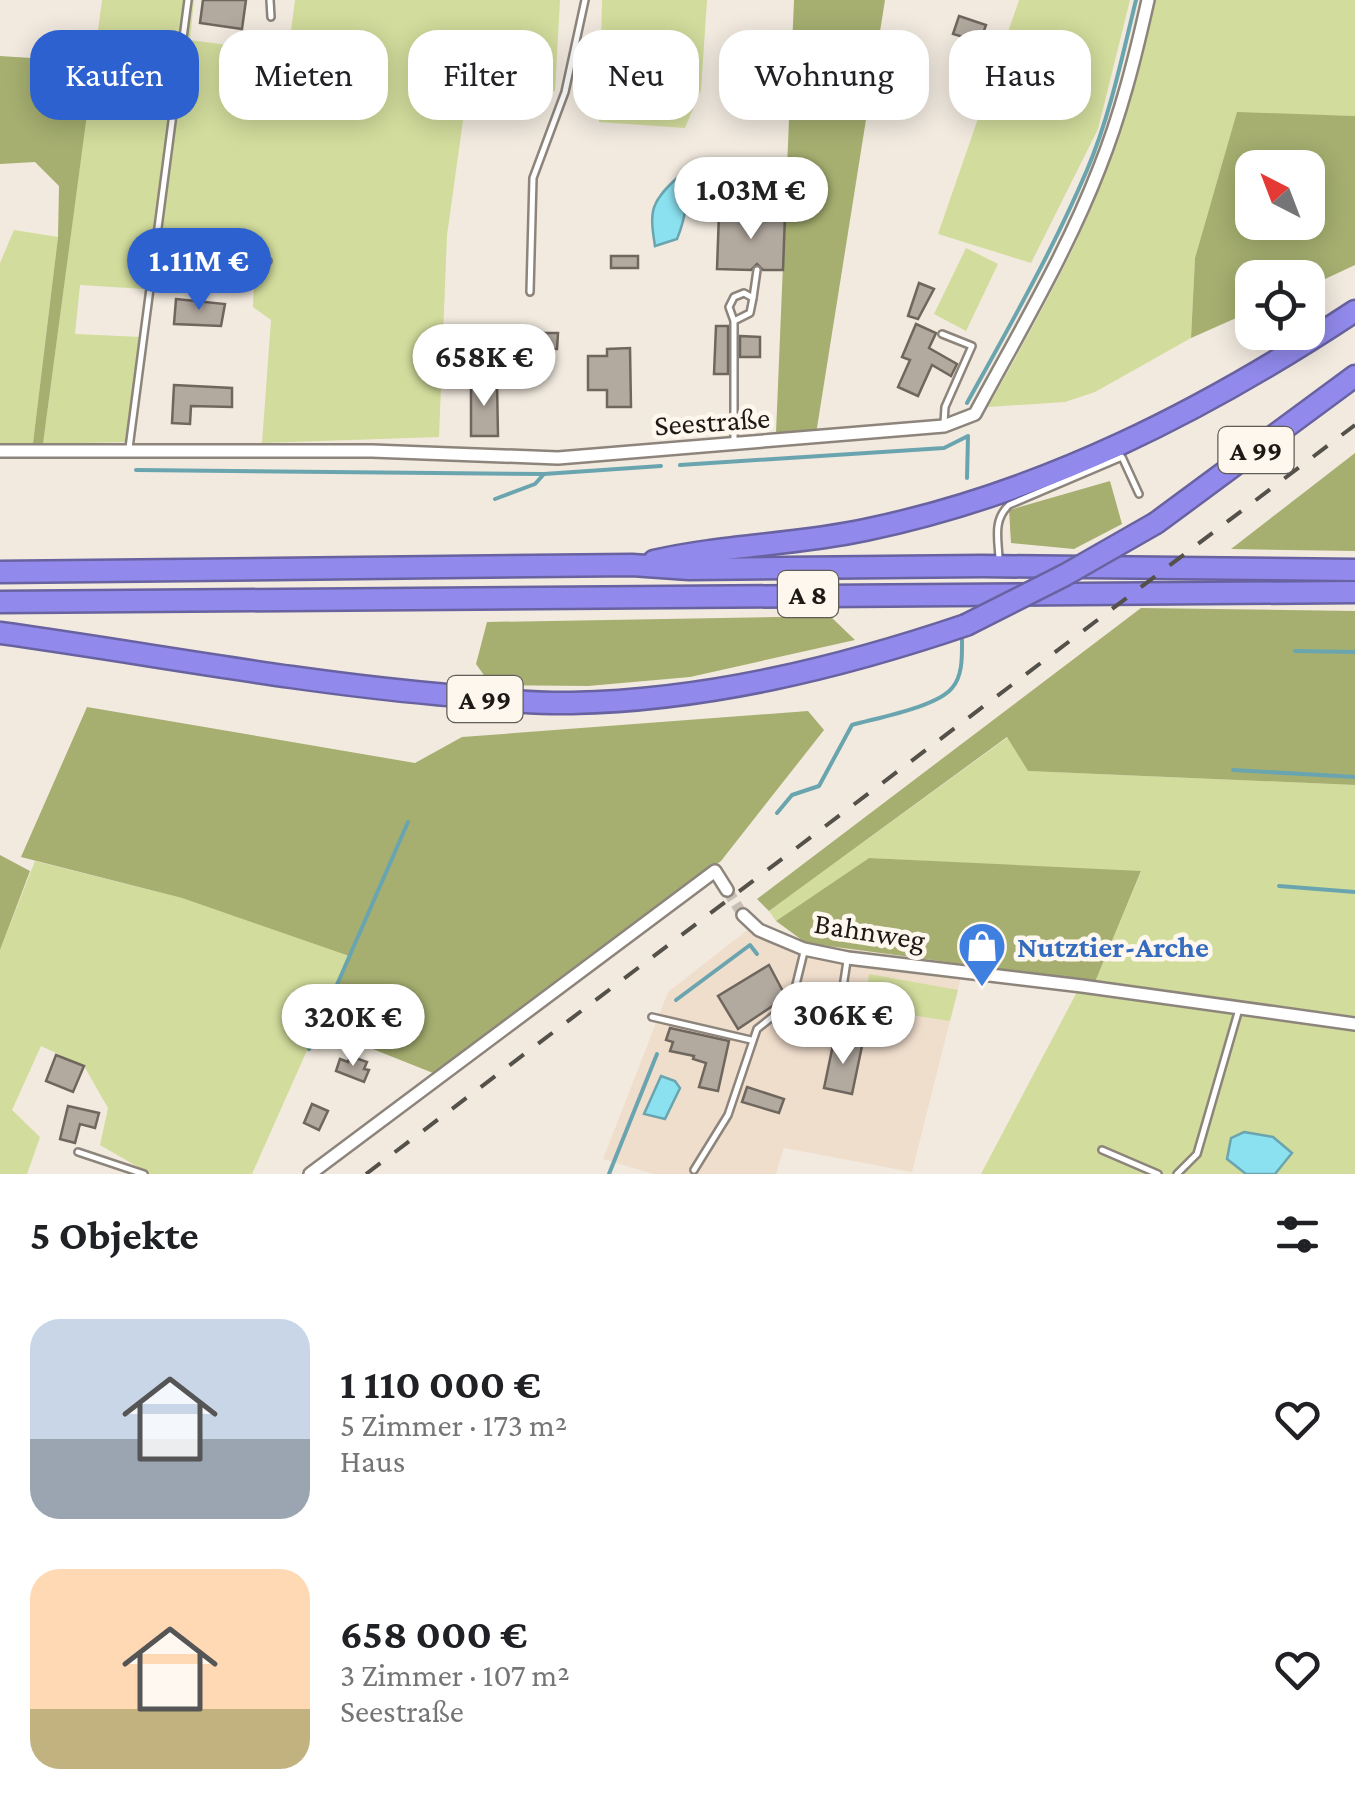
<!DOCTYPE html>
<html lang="de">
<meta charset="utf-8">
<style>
body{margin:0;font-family:"Crimson Pro",serif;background:#f2f2f2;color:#202124;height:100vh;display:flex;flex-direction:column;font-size:38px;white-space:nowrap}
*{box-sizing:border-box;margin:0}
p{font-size:32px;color:#757577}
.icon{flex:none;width:55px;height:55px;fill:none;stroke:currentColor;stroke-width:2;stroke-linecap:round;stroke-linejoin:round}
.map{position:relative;height:1174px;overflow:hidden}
.sheet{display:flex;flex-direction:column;background:#fff;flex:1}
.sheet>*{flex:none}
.banner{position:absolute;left:30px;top:30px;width:1295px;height:90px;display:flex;gap:20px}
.needle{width:65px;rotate:318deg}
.buttons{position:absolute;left:1235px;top:150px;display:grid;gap:20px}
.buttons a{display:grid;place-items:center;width:90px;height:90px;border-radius:20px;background:#fff;box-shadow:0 5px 25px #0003;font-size:50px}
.price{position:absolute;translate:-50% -85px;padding:0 22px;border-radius:35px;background:#fff;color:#222;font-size:32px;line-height:65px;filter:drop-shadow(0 2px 5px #0008)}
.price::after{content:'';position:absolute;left:50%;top:60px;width:30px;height:22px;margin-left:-15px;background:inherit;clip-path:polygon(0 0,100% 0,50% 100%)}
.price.current{background:#2e61d0;color:#fff}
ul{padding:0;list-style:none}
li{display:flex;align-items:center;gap:30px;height:250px;padding:0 30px}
li span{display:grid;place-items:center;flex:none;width:280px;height:200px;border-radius:30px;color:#555}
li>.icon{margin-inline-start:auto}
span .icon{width:120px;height:120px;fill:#fffc;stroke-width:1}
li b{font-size:42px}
h2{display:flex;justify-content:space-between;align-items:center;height:120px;padding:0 30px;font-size:42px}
.tag{padding:0 35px;border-radius:30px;background:#fff;box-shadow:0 5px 25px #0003;font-size:35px;line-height:90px}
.tag.current{background:#2e61d0;color:#fff}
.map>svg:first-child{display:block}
</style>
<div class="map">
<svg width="1355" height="1174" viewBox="0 0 1355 1174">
<rect width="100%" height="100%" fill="#f2eadf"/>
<path fill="#f0decd" d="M755 924 806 943 964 965 912 1172 784 1148 776 1174H653L603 1159 668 992Z"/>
<g fill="#d2dc9c">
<path d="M102 0H194L190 40 288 53 295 0H560L555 91 467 92 447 235 439 437 262 443 271 320 253 307 254 282 183 279 177 291 80 285 75 334 141 337 127 442 43 444Z"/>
<path d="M602 0H707L701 90 685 128 599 122Z"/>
<path d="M1019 0H1130L1098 129 1031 263 938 234Z"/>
<path d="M1154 0H1355V116L1237 113 1195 258 1191 338 1095 392 1065 402 988 407C1029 333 1073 258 1103 179 1125 120 1140 61 1154 0Z"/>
<path d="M14 230 58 237 33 443H0V263Z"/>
<path d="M966 248 998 264 966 331 934 314Z"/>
<path d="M1008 737 1028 771 1355 785V1018L1095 982 1141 872 869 858 776 921 769 911Z"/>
<path d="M35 861 182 898 349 956 252 1174H150L100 1145 108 1108 84 1066 41 1046 12 1110 40 1137 27 1174H0V950Z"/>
<path d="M869 974 958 990 950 1021 864 1008Z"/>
<path d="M1078 990 1355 1030V1174H981Z"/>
</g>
<g fill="#a6af70" fill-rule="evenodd">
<path d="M794 0H885L816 434 776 433Z"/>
<path d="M0 56 94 62 43 444 33 443 58 237 59 186 35 162 0 164Z"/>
<path d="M1237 112 1355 116V265L1308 287V278H1252V311L1191 338 1195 258ZM1252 168H1308V222H1252Z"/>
<path d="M1355 453V551L1231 549Z"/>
<path d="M1110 481 1122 524 1074 549 1011 543 1009 510Z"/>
<path d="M1141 608 1355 611V785L1028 771 1007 737 769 911 757 899Z"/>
<path d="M830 616 855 640 690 677 588 686 491 685 476 664 487 622Z"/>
<path d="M87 707 415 763 462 737 808 711 824 730 721 861 433 1073 320 1028 349 956 182 898 21 857Z"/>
<path d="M0 855 30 871 0 950Z"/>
<path d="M869 858 1141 871 1095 982 806 943 776 921Z"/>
</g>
<g fill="#8be1f0" stroke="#6aa5af" stroke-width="2.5">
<path d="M677 178C691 197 685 219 677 239L655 246C649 210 651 202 677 178Z"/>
<path d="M661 1076 675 1081 680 1088 665 1119 644 1114Z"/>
<path d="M1244 1132 1273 1137 1292 1153 1275 1174H1246L1227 1159 1231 1138Z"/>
</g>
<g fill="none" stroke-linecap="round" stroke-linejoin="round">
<g stroke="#6aa5af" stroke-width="4">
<path d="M967 403C1009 327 1053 250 1087 170 1110 116 1122 57 1136 0"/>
<path d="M680 465 944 448 968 436 967 478"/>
<path d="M136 470 544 474"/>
<path d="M495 499 535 484 544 474 661 466"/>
<path d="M1295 651 1355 652"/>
<path d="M1233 770 1355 777"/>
<path d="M777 813 792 795 819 786 852 725C876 718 937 707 952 688 963 676 962 655 962 640"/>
<path d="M1279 886 1355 892"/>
<path d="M676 1000 750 945 757 954"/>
<path d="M309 1049 408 822"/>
<path d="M609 1174 657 1054"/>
</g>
</g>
<g fill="#b2a99f" stroke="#6f675e" stroke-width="2.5">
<path d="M203 0H246L242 29 200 23Z"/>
<path d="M959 16 986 25 980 42 953 34Z"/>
<path d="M719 213 785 215 783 270H763L757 264 751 270 717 269Z"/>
<rect x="611" y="256" width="27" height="12"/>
<path d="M919 283 934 289 918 319 908 316Z"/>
<path d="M176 299 225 304 221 326 174 324Z"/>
<path d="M916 324 936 333 929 348 957 364 951 376 932 365 918 396 898 387 910 360 902 357Z"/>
<path d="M716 326H728V374H714Z"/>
<path d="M533 333H558L557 349H533Z"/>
<path d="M740 336 760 337V357H740Z"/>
<path d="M630 348 631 407H607V390H588V356H607V349Z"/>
<path d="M471 382H497L498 436H471Z"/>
<path d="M174 385 232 388V407L191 406 190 424 172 423Z"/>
<path d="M769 965 786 997 738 1029 718 996Z"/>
<path d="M670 1028 729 1041 718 1091 699 1087 706 1063 693 1059 694 1056 670 1051 673 1042 666 1040Z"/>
<path d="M834 1040 862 1046 852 1094 824 1088Z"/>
<path d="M56 1055 84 1066 73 1092 46 1081Z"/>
<path d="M350 1056 367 1062 364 1069 369 1070 364 1082 336 1071 340 1059 348 1062Z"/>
<path d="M747 1087 784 1099 779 1113 742 1102Z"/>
<path d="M312 1104 328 1111 319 1130 304 1123Z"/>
<path d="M68 1106 99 1113 95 1128 80 1124 75 1143 60 1139Z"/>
</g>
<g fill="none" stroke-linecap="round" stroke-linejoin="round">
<path stroke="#c7c0b7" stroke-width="11" stroke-dasharray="11 5.5" stroke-linecap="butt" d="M727 890 743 915"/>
<g stroke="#8d857b" stroke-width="10">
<g id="service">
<path d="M270 0 271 17"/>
<path d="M155 249 268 261"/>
<path d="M530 292 533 178 565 92 585 0"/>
<path d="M753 298 757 270"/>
<path d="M942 334 972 346 945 407 944 423"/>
<path d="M734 442V321L729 307 734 297 744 293 753 298 750 313 734 321"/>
<path d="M129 448 188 0"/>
<path d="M999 558C998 538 993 520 1009 505L1122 457 1139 494"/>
<path d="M652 1017 751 1040"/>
<path d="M837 1027 847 961"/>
<path d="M1102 1150 1158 1174"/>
<path d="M78 1152 144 1174"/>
<path d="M694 1170 728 1115 757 1029 792 1001 804 952"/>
<path d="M1177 1174 1197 1154 1239 1009"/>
</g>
</g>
<g stroke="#8d857b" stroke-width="16">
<g id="minor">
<path d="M0 451H372L558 458 944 426 975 414C1018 334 1066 254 1099 169 1121 114 1135 58 1148 0"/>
<path d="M743 915 759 930 804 949 848 958 1082 986 1355 1024"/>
<path d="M310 1174 715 871 727 890"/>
</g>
</g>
<g stroke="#6862a0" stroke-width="25">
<g id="motorway">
<path d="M1156 523 1355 376"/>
<path d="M654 561C723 545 795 545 865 530 1043 493 1204 411 1355 311"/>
<path d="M0 572 632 565 689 569 982 566 1355 570"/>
<path d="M0 602 1355 592"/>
<path d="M0 633C145 653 290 681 436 694 481 698 527 704 572 703 707 700 839 668 966 625"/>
</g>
</g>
<use href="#service" stroke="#fff" stroke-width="5"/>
<use href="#minor" stroke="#fff" stroke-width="11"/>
<use href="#motorway" stroke="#9189eb" stroke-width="20"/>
<path stroke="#54504a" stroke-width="4" stroke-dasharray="18 18" stroke-linecap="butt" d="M366 1174 1355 425"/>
<g stroke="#6862a0" stroke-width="25" stroke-linecap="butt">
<path id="motorway-bridge" d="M966 625 1065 575 1156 523"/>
</g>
<use href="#motorway-bridge" stroke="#9189eb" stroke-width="20"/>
</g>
<defs>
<g id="shop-pin" transform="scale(2.5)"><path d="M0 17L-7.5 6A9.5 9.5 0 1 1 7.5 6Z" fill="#3f7fe0" stroke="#fef7ee"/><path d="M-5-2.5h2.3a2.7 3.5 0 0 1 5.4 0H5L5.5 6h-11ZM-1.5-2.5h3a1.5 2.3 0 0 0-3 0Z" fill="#fff"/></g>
</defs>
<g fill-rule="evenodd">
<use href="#shop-pin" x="982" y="946"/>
</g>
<g text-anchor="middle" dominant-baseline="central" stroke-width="9" stroke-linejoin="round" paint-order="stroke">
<g fill="#fef7ee" stroke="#605c57" stroke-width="2.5">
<rect x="1218.5" y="427" width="75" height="46" rx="8"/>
<rect x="778" y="571" width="60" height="46" rx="8"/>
<rect x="447.5" y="676" width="75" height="46" rx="8"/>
</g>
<g font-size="28" font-weight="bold" fill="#1d1a16">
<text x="1256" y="450">A 99</text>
<text x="808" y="594">A 8</text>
<text x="485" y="699">A 99</text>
</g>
<g font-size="30" fill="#1d1a16" stroke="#fef7ee">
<text transform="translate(712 421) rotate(-4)">Seestraße</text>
<text transform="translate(870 931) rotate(9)">Bahnweg</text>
</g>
<g font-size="30" font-weight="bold" fill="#366cbe" stroke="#fef7ee" text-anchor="start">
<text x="1017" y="946">Nutztier-Arche</text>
</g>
</g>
</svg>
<div class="buttons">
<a><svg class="needle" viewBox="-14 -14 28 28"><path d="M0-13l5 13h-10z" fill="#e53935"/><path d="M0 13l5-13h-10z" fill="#757577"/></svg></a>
<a><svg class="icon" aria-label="locate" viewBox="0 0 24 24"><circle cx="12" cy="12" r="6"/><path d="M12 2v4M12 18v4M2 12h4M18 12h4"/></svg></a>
</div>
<b class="price" style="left:751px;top:242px">1.03M €</b>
<b class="price current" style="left:199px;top:313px">1.11M €</b>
<b class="price" style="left:484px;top:409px">658K €</b>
<b class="price" style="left:843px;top:1067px">306K €</b>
<b class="price" style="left:353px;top:1069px">320K €</b>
<div class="banner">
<a class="tag current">Kaufen</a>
<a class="tag">Mieten</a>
<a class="tag">Filter</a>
<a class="tag">Neu</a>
<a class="tag">Wohnung</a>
<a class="tag">Haus</a>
</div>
</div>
<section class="sheet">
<h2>5 Objekte<svg class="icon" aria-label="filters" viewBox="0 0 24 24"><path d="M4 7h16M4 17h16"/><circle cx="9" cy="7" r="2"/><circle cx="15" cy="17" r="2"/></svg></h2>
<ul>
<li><span style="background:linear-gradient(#c9d6e8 60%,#9aa5b1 0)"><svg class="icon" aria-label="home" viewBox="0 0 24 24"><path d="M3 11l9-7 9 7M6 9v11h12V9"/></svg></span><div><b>1 110 000 €</b><p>5 Zimmer · 173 m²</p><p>Haus</p></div><svg class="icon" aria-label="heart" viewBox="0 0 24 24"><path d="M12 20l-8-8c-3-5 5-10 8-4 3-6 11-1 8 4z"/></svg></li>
<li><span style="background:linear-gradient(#ffd9b3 70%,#c2b280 0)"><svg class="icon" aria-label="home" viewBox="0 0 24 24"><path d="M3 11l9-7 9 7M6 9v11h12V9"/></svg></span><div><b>658 000 €</b><p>3 Zimmer · 107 m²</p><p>Seestraße</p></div><svg class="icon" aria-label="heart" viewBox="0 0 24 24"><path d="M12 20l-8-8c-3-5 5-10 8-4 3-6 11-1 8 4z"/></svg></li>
</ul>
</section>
